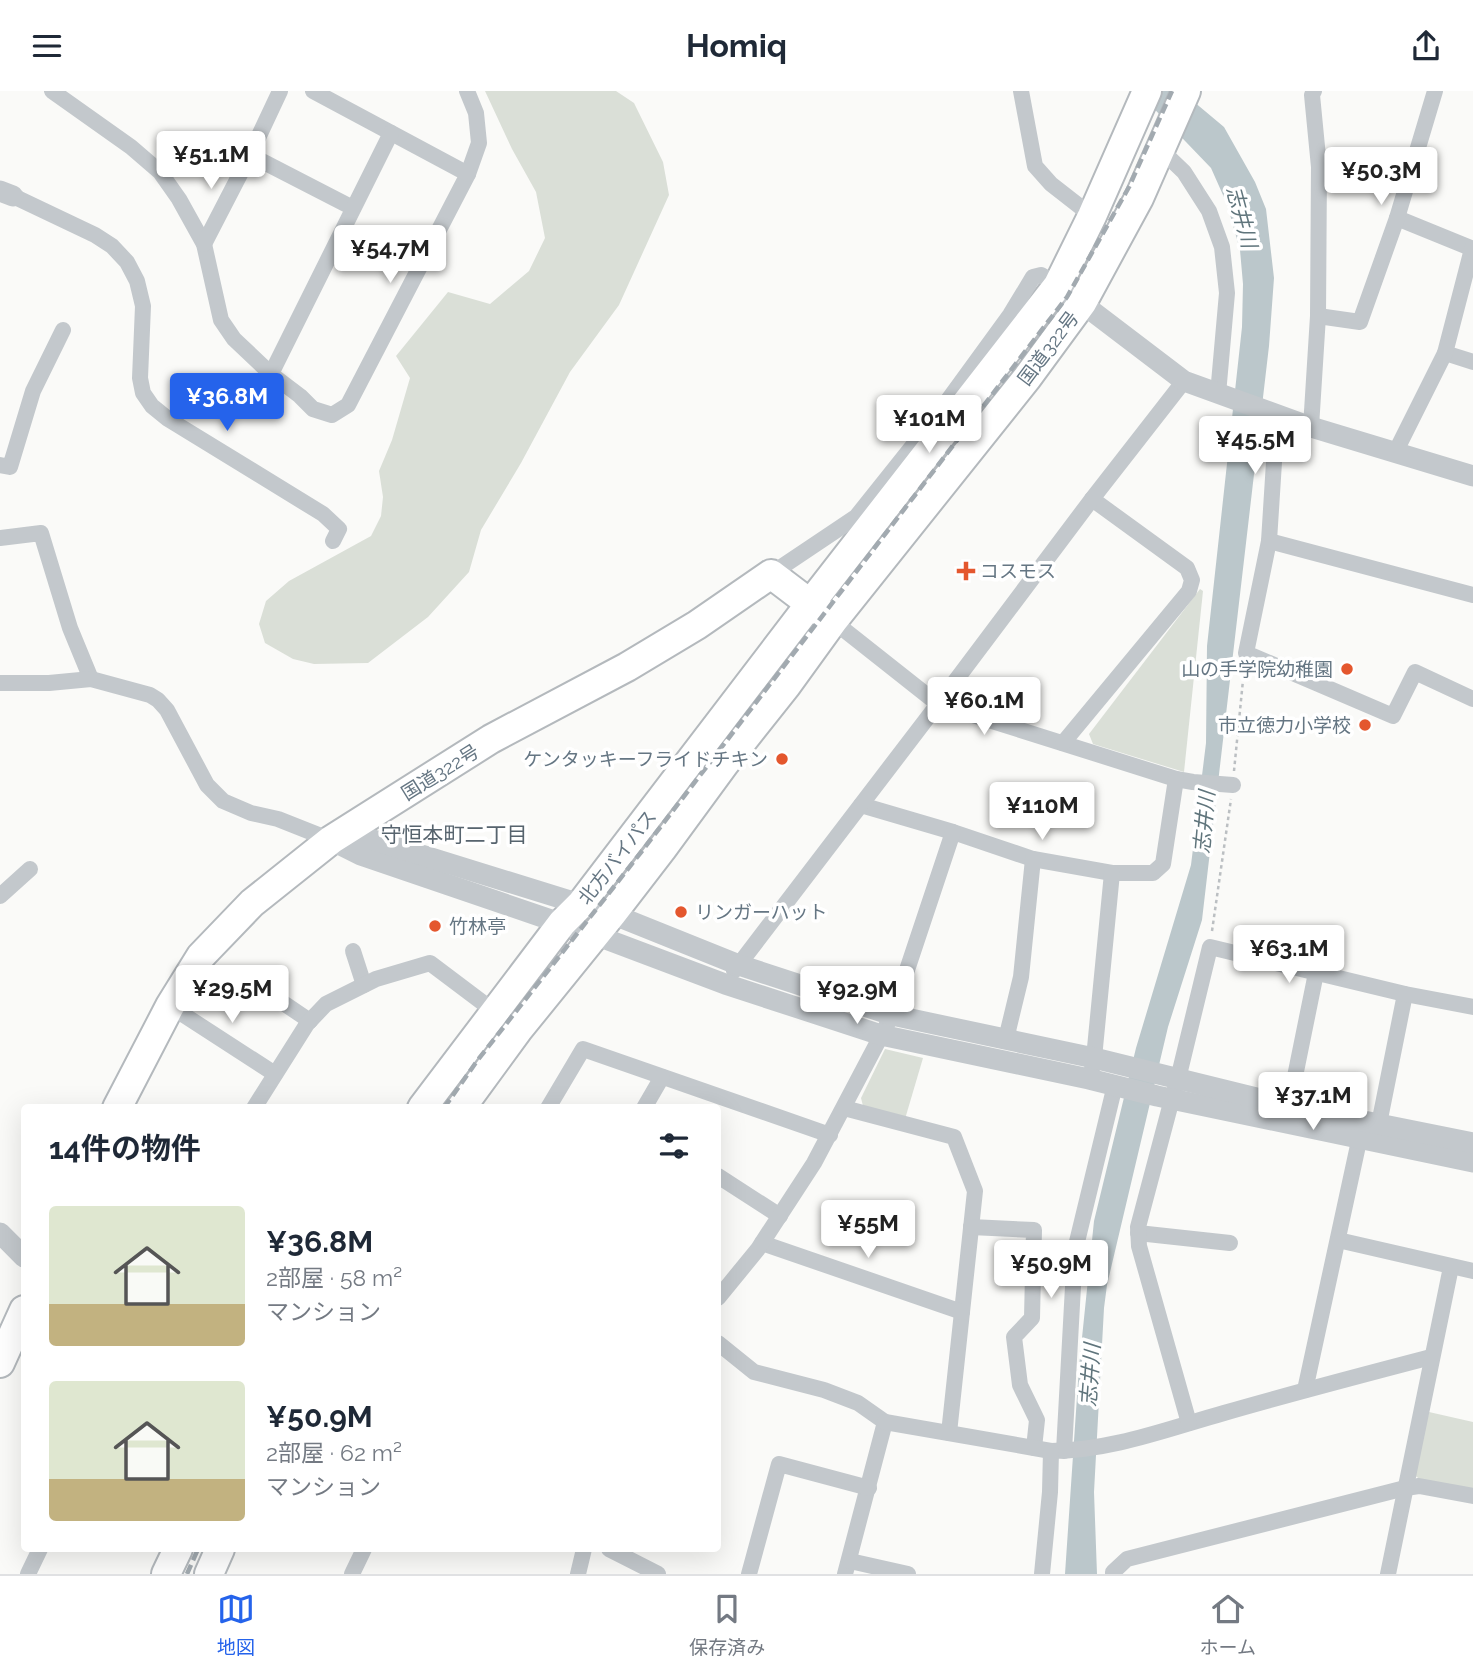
<!DOCTYPE html>
<html lang="ja">
<meta charset="utf-8">
<style>
body{margin:0;font-family:Raleway,"Noto Sans JP",sans-serif;background:#f6f6f7;color:#1f2937;height:100vh;display:flex;flex-direction:column;font-size:26px;white-space:nowrap}
*{box-sizing:border-box;margin:0}
p{font-size:23px;color:#747a83}
.icon{flex:none;width:38px;height:38px;fill:none;stroke:currentColor;stroke-width:2;stroke-linecap:round;stroke-linejoin:round}
.map{position:relative;flex:1;overflow:hidden}
.panel{position:absolute;left:21px;top:1013px;width:700px;height:448px;display:flex;flex-direction:column;background:#fff;border-radius:7px;box-shadow:0 7px 28px #0002}
.panel>*{flex:none}
.price{position:absolute;translate:-50% -60px;padding:0 16px;border-radius:7px;background:#fff;color:#222;font-size:23px;line-height:46px;filter:drop-shadow(0 2px 4px #0008)}
.price::after{content:'';position:absolute;left:50%;top:42px;width:21px;height:16px;margin-left:-10px;background:inherit;clip-path:polygon(0 0,100% 0,50% 100%)}
.price.current{background:#2563eb;color:#fff}
ul{padding:0;list-style:none}
li{display:flex;align-items:center;gap:21px;height:175px;padding:0 28px}
li span{display:grid;place-items:center;flex:none;width:196px;height:140px;border-radius:7px;color:#555}
li>.icon{margin-inline-start:auto}
span .icon{width:84px;height:84px;fill:#fffc;stroke-width:1}
li b{font-size:30px}
h2{display:flex;justify-content:space-between;align-items:center;height:84px;padding:0 28px;font-size:30px}
header{display:flex;justify-content:space-between;align-items:center;height:91px;padding:0 28px;background:#fff;font-size:32px;font-weight:700}
.tabs{display:flex;justify-content:space-around;align-items:center;height:98px;border-top:2px solid #e0e1e3;background:#fff;font-size:19px;color:#747a83}
.tabs a{display:grid;justify-items:center;gap:4px}
.tabs .current{color:#2563eb}
.map>svg:first-child{display:block}
</style>
<header><svg class="icon" aria-label="menu" viewBox="0 0 24 24"><path d="M4 6h16M4 12h16M4 18h16"/></svg>Homiq<svg class="icon" aria-label="share" viewBox="0 0 24 24"><path d="M12 15V3M7 8l5-5 5 5M5 13v7h14v-7"/></svg></header>
<div class="map">
<svg width="1473" height="1483" viewBox="0 0 1473 1483">
<rect width="100%" height="100%" fill="#fafaf8"/>
<g fill="#dadfd7">
<path d="M485 0H616L634 12 663 71 669 104 619 214 570 281 521 372 481 439 469 481 428 526 368 572 314 573 293 568 265 552 259 533 266 510 289 490 371 445 381 425 383 406 379 380 392 349 410 287 396 265 448 201 490 213 529 180 545 147 536 101 512 58Z"/>
<path d="M1200 498 1203 500 1184 681 1093 653 1089 643Z"/>
<path d="M885 958 923 967 905 1028 864 1019 861 1007Z"/>
<path d="M1429 1321 1473 1331V1401L1421 1389 1414 1384Z"/>
</g>
<path fill="#bbc7cb" d="M1137 0H1181L1224 36 1255 91 1266 118 1274 187 1269 255 1202 829 1168 936 1107 1194 1104 1217 1094 1401 1097 1483H1065L1079 1276 1094 1130 1136 957 1191 774 1206 652 1207 555 1242 236 1243 193 1240 159 1227 113 1211 77Z"/>
<g fill="none" stroke-linecap="round" stroke-linejoin="round">
<g stroke="#b4b9bd" stroke-width="32">
<g id="trunk">
<path d="M117 1017 170 915 201 865 252 812 331 749 491 648 627 576 697 534 771 483 825 524"/>
<path d="M422 1017 562 832 581 813 810 513 1058 194 1092 125 1147 0"/>
<path d="M461 1017 518 939 612 823 662 758 725 672 786 595 833 530 1027 287 1082 212 1139 107 1186 0"/>
<path d="M0 1272 24 1219"/>
<path d="M166 1483 178 1458"/>
<path d="M209 1483 220 1458"/>
</g>
</g>
<g stroke="#bbbfc2" stroke-width="2.5" stroke-dasharray="3.5 3.5" stroke-linecap="butt">
<path d="M1234 680 1244 579"/>
<path d="M1212 840 1231 708"/>
</g>
<g stroke="#c3c8cc" stroke-width="16">
<path d="M52 0 131 56 160 81 179 108 204 153 221 229 234 248 271 283 300 305 313 318 332 324 348 314 468 83 479 52 476 22 467 0"/>
<path d="M313 0 468 83"/>
<path d="M1021 0 1035 75 1051 93 1092 125"/>
<path d="M1160 58 1184 81 1209 120 1222 156 1227 202 1218 303"/>
<path d="M250 64 353 117"/>
<path d="M13 105 95 144 112 155 127 171 137 190 143 215 140 287 143 302 152 315 168 328 323 423 339 438 333 450"/>
<path d="M1397 127 1473 158"/>
<path d="M204 153 250 64 280 0"/>
<path d="M1318 225 1360 231 1397 127 1435 0"/>
<path d="M1445 262 1473 271"/>
<path d="M271 283 391 42"/>
<path d="M1277 324 1269 450 1246 562 1393 625 1415 581 1473 608"/>
<path d="M1311 336 1318 225 1319 76 1312 4 1314 0"/>
<path d="M1395 362 1445 262 1472 158"/>
<path d="M0 374 10 376 33 300 63 239"/>
<path d="M0 447 41 442 70 537 91 588"/>
<path d="M1269 450 1473 504"/>
<path d="M771 483 856 426 935 327 1010 224 1033 186 1041 184 1058 194"/>
<path d="M833 530 938 613 1176 688 1193 691 1233 694"/>
<path d="M0 592H49L91 588 150 604 158 609 167 619 207 694 223 710 251 722 278 728 331 749"/>
<path d="M1063 652 1189 500 1192 489 1187 477 1092 408"/>
<path d="M861 714 953 741 1033 768 1112 782H1153L1163 773 1176 688"/>
<path d="M0 805 30 778"/>
<path d="M353 860 364 894"/>
<path d="M734 880 938 613 1092 408 1184 290"/>
<path d="M251 890 310 930"/>
<path d="M170 915 275 983"/>
<path d="M1006 948 1021 886 1033 768"/>
<path d="M1092 978 1094 967 1112 782"/>
<path d="M1289 1015 1316 882"/>
<path d="M254 1017 307 933 326 913 376 888 430 872 495 921"/>
<path d="M548 1017 583 958 830 1044"/>
<path d="M644 1017 662 986"/>
<path d="M844 1017 954 1046 975 1100 949 1342"/>
<path d="M1379 1033 1405 903"/>
<path d="M718 1085 780 1125"/>
<path d="M971 1136 1034 1139 1032 1227 1014 1246 1020 1294 1037 1329 1034 1357"/>
<path d="M1138 1142 1230 1152"/>
<path d="M1338 1149 1473 1180"/>
<path d="M762 1152 962 1221"/>
<path d="M718 1207 758 1158 814 1072 892 924 953 741"/>
<path d="M718 1252 754 1281 824 1299 858 1312 885 1331 845 1483"/>
<path d="M1305 1299 1362 1036"/>
<path d="M885 1331 1051 1360C1110 1360 1167 1338 1224 1322 1293 1302 1362 1284 1431 1266"/>
<path d="M1189 1332 1139 1155 1138 1136 1172 1008 1178 988 1210 856 1405 903 1473 916"/>
<path d="M1064 1360 1075 1159 1115 994"/>
<path d="M609 1458 658 1483"/>
<path d="M850 1470 908 1483"/>
<path d="M28 1483 40 1458"/>
<path d="M352 1483 364 1458"/>
<path d="M578 1483 584 1458"/>
<path d="M749 1483 779 1373 869 1397"/>
<path d="M1042 1483 1050 1401 1051 1360"/>
<path d="M1113 1483V1481L1127 1468 1405 1397 1419 1395 1473 1405"/>
<path d="M1388 1483 1451 1176"/>
</g>
<g stroke="#c3c8cc" stroke-width="21">
<path d="M0 100 13 105"/>
<path d="M1071 204 1184 290 1311 336 1473 385"/>
<path d="M331 749 361 764 595 844 725 893 881 944 1089 988 1157 1005 1473 1071"/>
<path d="M335 749 370 748 612 823 739 874 892 924 1094 967 1289 1015 1473 1052"/>
<path d="M0 1142 24 1166"/>
</g>
<use href="#trunk" stroke="#fff" stroke-width="28"/>
<g stroke="#a2aab0" stroke-width="4.5" stroke-dasharray="10 5" stroke-linecap="butt">
<path d="M444 1017 477 970 642 760 1067 206 1129 96 1172 0"/>
<path d="M187 1483 198 1458"/>
</g>
</g>
<g fill="#e4572e" stroke="#fff" stroke-width="2.5">
<path d="M962.5 469.5h7v7h7v7h-7v7h-7v-7h-7v-7h7z"/>
<circle cx="1347" cy="578" r="7"/>
<circle cx="1365" cy="634" r="7"/>
<circle cx="782" cy="668" r="7"/>
<circle cx="681" cy="821" r="7"/>
<circle cx="435" cy="835" r="7"/>
</g>
<g text-anchor="middle" dominant-baseline="central" stroke-width="7" stroke-linejoin="round" paint-order="stroke">
<g font-size="19" fill="#657683" stroke="#fff">
<text transform="translate(1048 257) rotate(-53)">国道322号</text>
<text transform="translate(440 681) rotate(-32)">国道322号</text>
<text transform="translate(617 766) rotate(-52)">北方バイパス</text>
</g>
<g font-size="19" fill="#657683" stroke="#fff" text-anchor="start">
<text x="980" y="480">コスモス</text>
<text x="1333" y="578" text-anchor="end">山の手学院幼稚園</text>
<text x="1351" y="634" text-anchor="end">市立徳力小学校</text>
<text x="768" y="668" text-anchor="end">ケンタッキーフライドチキン</text>
<text x="695" y="821">リンガーハット</text>
<text x="449" y="835">竹林亭</text>
</g>
<g font-size="21" font-style="italic" fill="#60757c" stroke="#fff">
<text transform="translate(1242 126) rotate(75)">志井川</text>
<text transform="translate(1204 731) rotate(-85)">志井川</text>
<text transform="translate(1090 1284) rotate(-86)">志井川</text>
</g>
<g font-size="21" fill="#57646e" stroke="#fff">
<text x="454" y="743">守恒本町二丁目</text>
</g>
</g>
</svg>
<b class="price" style="left:211px;top:100px">¥51.1M</b>
<b class="price" style="left:1381px;top:116px">¥50.3M</b>
<b class="price" style="left:390px;top:194px">¥54.7M</b>
<b class="price current" style="left:227px;top:342px">¥36.8M</b>
<b class="price" style="left:929px;top:364px">¥101M</b>
<b class="price" style="left:1255px;top:385px">¥45.5M</b>
<b class="price" style="left:984px;top:646px">¥60.1M</b>
<b class="price" style="left:1042px;top:751px">¥110M</b>
<b class="price" style="left:1289px;top:894px">¥63.1M</b>
<b class="price" style="left:232px;top:934px">¥29.5M</b>
<b class="price" style="left:857px;top:935px">¥92.9M</b>
<b class="price" style="left:1313px;top:1041px">¥37.1M</b>
<b class="price" style="left:868px;top:1169px">¥55M</b>
<b class="price" style="left:1051px;top:1209px">¥50.9M</b>
<section class="panel">
<h2>14件の物件<svg class="icon" aria-label="filters" viewBox="0 0 24 24"><path d="M4 7h16M4 17h16"/><circle cx="9" cy="7" r="2"/><circle cx="15" cy="17" r="2"/></svg></h2>
<ul>
<li><span style="background:linear-gradient(#dfe7d0 70%,#c2b280 0)"><svg class="icon" aria-label="home" viewBox="0 0 24 24"><path d="M3 11l9-7 9 7M6 9v11h12V9"/></svg></span><div><b>¥36.8M</b><p>2部屋 · 58 m²</p><p>マンション</p></div></li>
<li><span style="background:linear-gradient(#dfe7d0 70%,#c2b280 0)"><svg class="icon" aria-label="home" viewBox="0 0 24 24"><path d="M3 11l9-7 9 7M6 9v11h12V9"/></svg></span><div><b>¥50.9M</b><p>2部屋 · 62 m²</p><p>マンション</p></div></li>
</ul>
</section>
</div>
<nav class="tabs">
<a class="current"><svg class="icon" aria-label="map" viewBox="0 0 24 24"><path d="M3 6l6-2 6 2 6-2v14l-6 2-6-2-6 2zM9 4v14M15 6v14"/></svg>地図</a>
<a><svg class="icon" aria-label="saved" viewBox="0 0 24 24"><path d="M7 4h10v16l-5-4-5 4z"/></svg>保存済み</a>
<a><svg class="icon" aria-label="home" viewBox="0 0 24 24"><path d="M3 11l9-7 9 7M6 9v11h12V9"/></svg>ホーム</a>
</nav>
